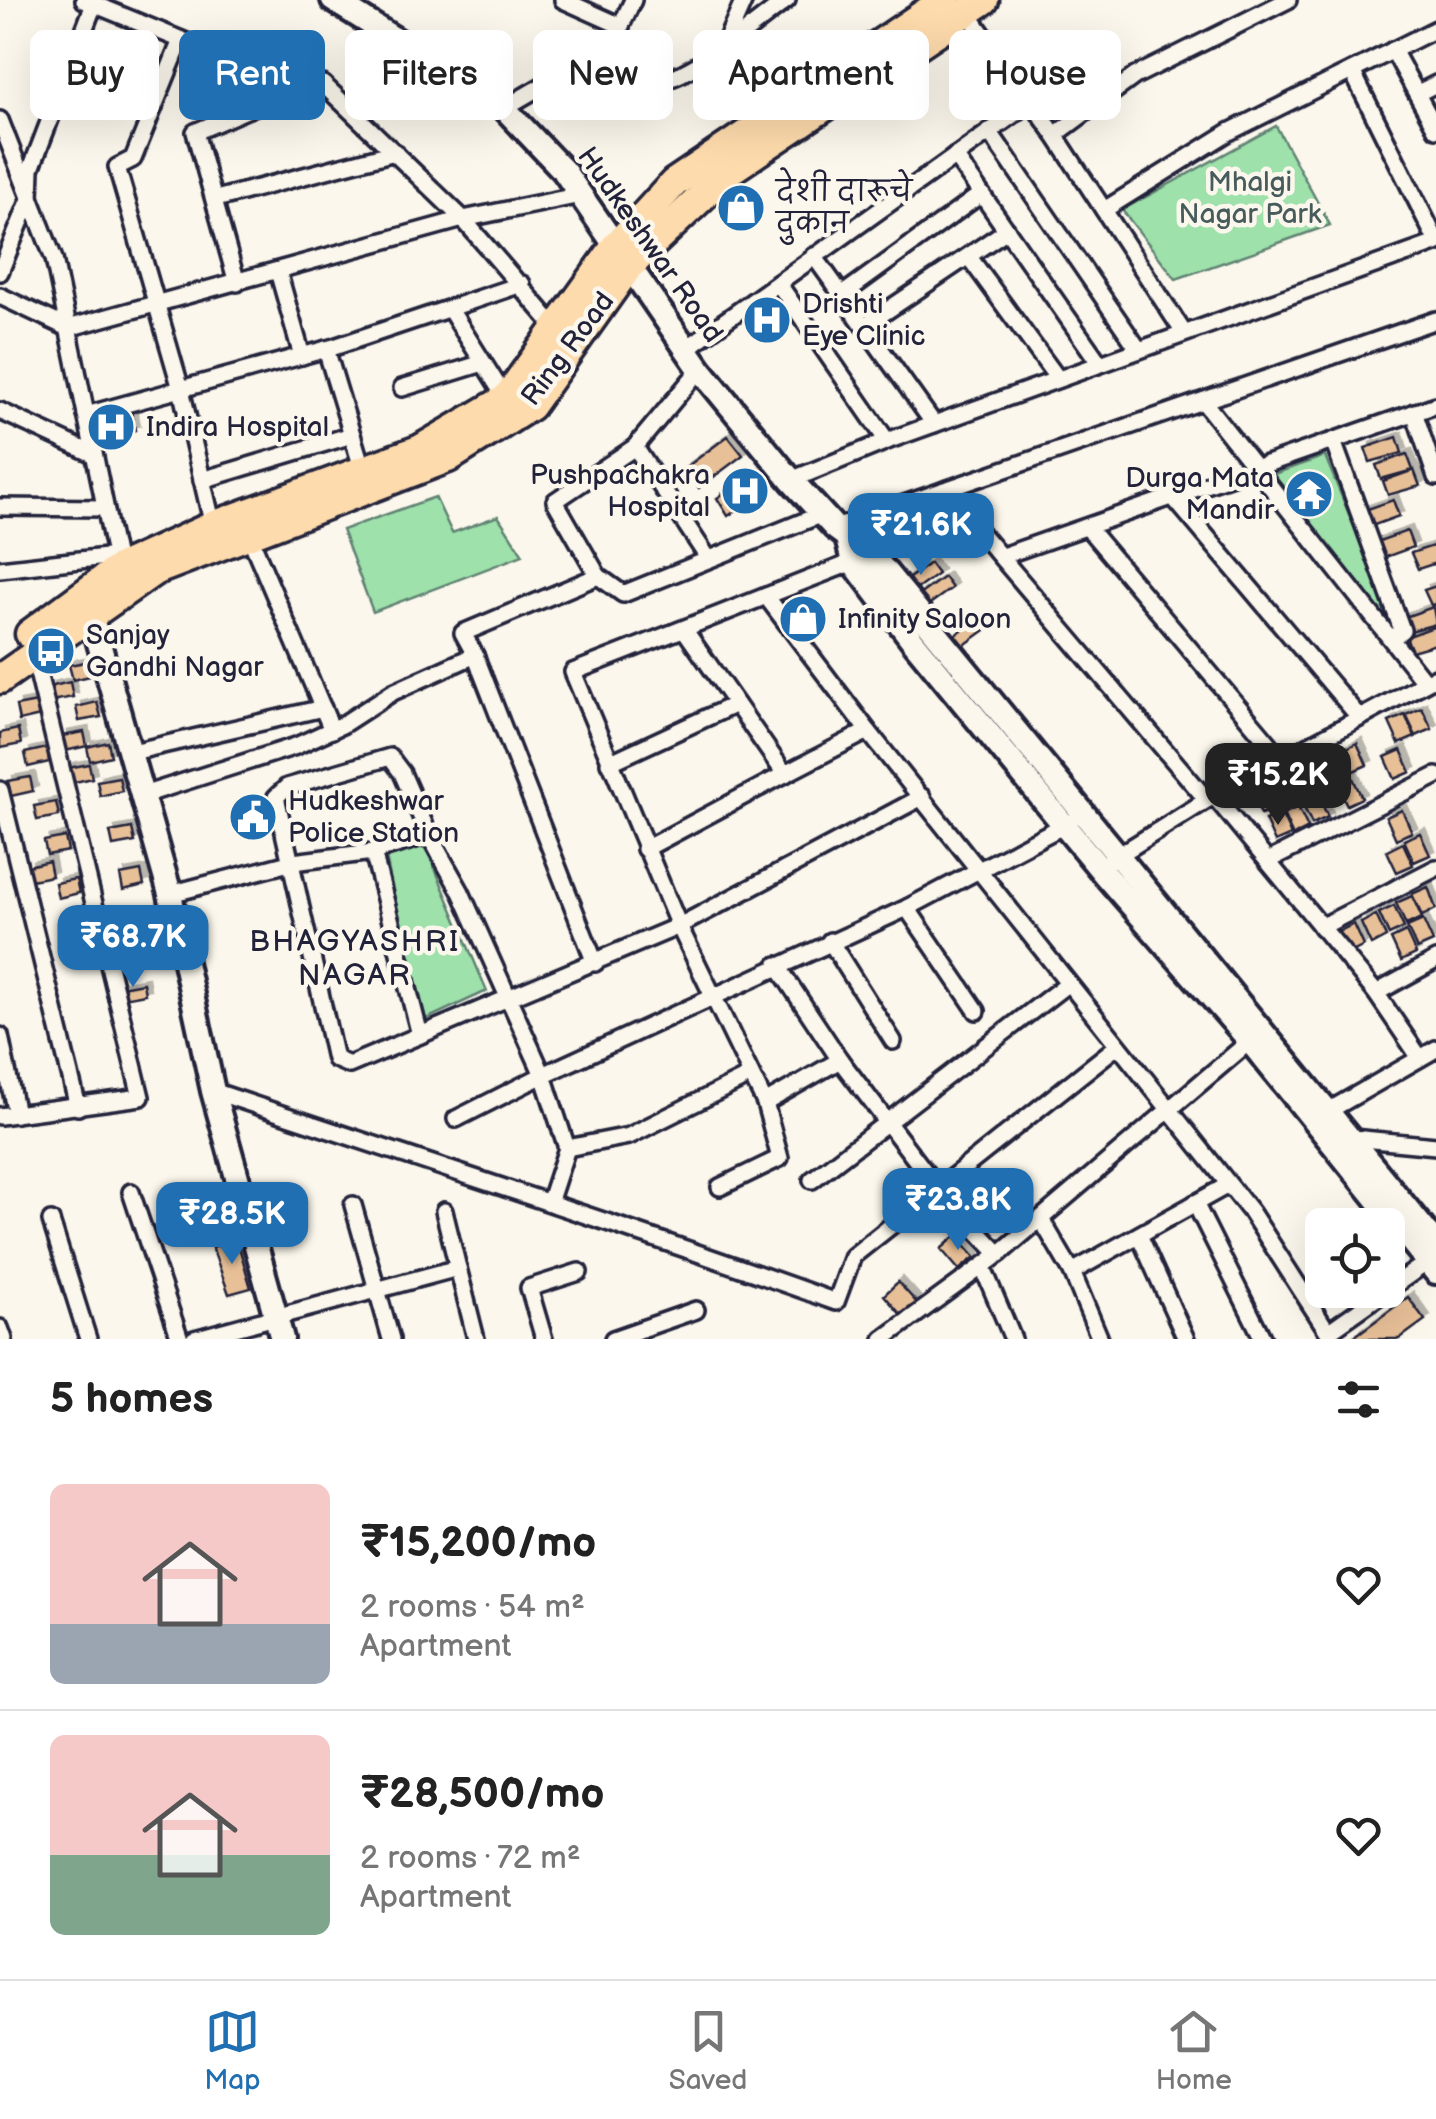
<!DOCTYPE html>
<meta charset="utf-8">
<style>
body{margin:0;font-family:"Balsamiq Sans","Playpen Sans Deva",sans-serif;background:#f2f2f2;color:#222;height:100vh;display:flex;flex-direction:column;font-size:38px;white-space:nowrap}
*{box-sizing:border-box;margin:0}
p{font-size:32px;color:#767676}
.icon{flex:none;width:55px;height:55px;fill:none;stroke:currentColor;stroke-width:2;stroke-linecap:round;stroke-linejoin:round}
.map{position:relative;height:1339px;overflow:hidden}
.panel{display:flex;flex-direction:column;background:#fff;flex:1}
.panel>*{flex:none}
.top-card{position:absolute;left:30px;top:30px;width:1378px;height:90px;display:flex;gap:20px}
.fabs{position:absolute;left:1305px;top:1208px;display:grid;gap:20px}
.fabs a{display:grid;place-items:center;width:100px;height:100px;border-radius:15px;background:#fff;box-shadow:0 10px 40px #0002;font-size:50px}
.price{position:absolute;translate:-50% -85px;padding:0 22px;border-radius:20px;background:#1f6fb2;color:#fff;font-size:32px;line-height:65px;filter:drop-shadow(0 2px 5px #0008)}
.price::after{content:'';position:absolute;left:50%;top:60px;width:30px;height:22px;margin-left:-15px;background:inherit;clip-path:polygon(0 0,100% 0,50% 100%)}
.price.current{background:#222;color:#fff}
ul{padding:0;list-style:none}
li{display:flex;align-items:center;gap:30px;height:250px;padding:0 50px}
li+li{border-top:2px solid #e0e0e0}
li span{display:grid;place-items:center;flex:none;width:280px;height:200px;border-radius:15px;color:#555}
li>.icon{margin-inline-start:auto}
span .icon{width:120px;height:120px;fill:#fffc;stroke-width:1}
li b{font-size:42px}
h2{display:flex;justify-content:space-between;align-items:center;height:120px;padding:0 50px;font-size:42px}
.tag{padding:0 35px;border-radius:15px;background:#fff;box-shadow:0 10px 40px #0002;font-size:35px;line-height:90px}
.tag.current{background:#1f6fb2;color:#fff}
.menu{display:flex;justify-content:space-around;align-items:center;height:140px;border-top:2px solid #e0e0e0;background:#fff;font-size:28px;color:#767676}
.menu a{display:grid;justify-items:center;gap:5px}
.menu .current{color:#1f6fb2}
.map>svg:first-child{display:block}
</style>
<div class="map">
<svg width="1436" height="1339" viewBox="0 0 1436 1339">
<defs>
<filter id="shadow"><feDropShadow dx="5" dy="-5" stdDeviation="0" flood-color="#0004"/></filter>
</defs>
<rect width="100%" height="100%" fill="#fbf7ec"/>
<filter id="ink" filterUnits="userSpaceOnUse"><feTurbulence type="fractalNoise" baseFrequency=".01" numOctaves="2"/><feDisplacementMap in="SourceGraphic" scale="20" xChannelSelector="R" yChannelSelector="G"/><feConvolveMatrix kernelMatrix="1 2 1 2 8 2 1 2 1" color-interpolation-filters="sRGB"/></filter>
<g filter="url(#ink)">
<g fill="#9ee1ab" stroke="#608273" stroke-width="2.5">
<path d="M1276 126 1330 225 1176 279 1122 210Z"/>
<path d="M1325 456 1392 619 1383 621 1271 475Z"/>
<path d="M435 497 452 533 498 516 523 555 373 612 342 530Z"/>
<path d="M424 843 487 991 420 1022 385 852Z"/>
</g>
<g fill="#e8c098" stroke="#22223b" stroke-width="2.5" filter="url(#shadow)">
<path d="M131 411 135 430 98 440 93 421Z"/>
<path d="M728 436 743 455 699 488 685 468Z"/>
<path d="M1397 437 1402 453 1370 462 1365 448Z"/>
<path d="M1407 454 1413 470 1381 479 1376 465Z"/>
<path d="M1414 470 1420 486 1388 495 1383 481Z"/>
<path d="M755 472 767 490 728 516 717 498Z"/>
<path d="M1393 500 1399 516 1369 527 1362 511Z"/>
<path d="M1407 531 1413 547 1383 558 1376 542Z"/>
<path d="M1436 545V563L1418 569 1411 553Z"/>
<path d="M930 563 938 574 913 592 905 581Z"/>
<path d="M944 577 952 588 927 606 919 595Z"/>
<path d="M1436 586V604L1431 605 1424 590Z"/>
<path d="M1433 607 1436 624 1407 632 1402 618Z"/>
<path d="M980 617 988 628 963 646 955 635Z"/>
<path d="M1436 626V644L1412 651 1406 637Z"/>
<path d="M91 661 94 675 73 680 69 665Z"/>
<path d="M70 682 73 697 51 701 49 687Z"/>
<path d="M37 702 40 716 19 721 16 706Z"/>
<path d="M97 702 101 717 79 721 76 707Z"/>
<path d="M1422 708 1432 729 1416 736 1406 715Z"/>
<path d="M1405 715 1415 737 1399 744 1389 722Z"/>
<path d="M18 729 21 744 0 748V733Z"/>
<path d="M84 732 87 746 65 751 62 736Z"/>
<path d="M108 742 111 756 90 761 87 747Z"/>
<path d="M1357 743 1367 765 1351 772 1341 751Z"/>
<path d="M47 748 49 762 28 767 25 753Z"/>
<path d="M1337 750 1347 772 1332 779 1322 757Z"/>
<path d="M1401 750 1411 772 1395 779 1385 757Z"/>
<path d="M89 764 92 778 71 783 68 768Z"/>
<path d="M1302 773 1312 794 1297 802 1286 780Z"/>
<path d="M1352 776 1362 798 1347 805 1336 783Z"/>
<path d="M30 777 33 791 11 796 8 781Z"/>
<path d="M119 777 122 791 100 796 97 781Z"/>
<path d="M1267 785 1277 807 1261 814 1251 792Z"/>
<path d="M1318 795 1328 817 1312 824 1302 803Z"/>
<path d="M56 802 59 816 37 820 34 806Z"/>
<path d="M1298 807 1308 828 1293 836 1283 814Z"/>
<path d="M1402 810 1412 832 1396 839 1386 817Z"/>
<path d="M1281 813 1291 835 1275 842 1265 820Z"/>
<path d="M132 828 135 842 113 846 110 832Z"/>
<path d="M1420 833 1430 855 1414 862 1404 840Z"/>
<path d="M65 837 68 851 47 855 44 841Z"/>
<path d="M1403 843 1413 865 1397 872 1387 851Z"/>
<path d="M49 861 52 876 31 880 28 866Z"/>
<path d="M141 871 144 885 123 890 120 875Z"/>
<path d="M76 879 79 893 58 898 55 883Z"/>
<path d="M1428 887 1436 909 1422 916 1412 894Z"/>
<path d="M1412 896 1422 918 1406 925 1396 903Z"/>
<path d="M1394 906 1404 928 1389 935 1379 913Z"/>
<path d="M1376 915 1386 937 1371 945 1361 923Z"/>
<path d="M1423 920 1433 942 1417 949 1407 927Z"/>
<path d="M1354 924 1364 946 1348 954 1338 932Z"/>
<path d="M1406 932 1416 954 1401 961 1391 939Z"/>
<path d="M143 983 145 994 123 998 121 987Z"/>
<path d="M956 1236 975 1257 959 1270 941 1249Z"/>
<path d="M237 1240 251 1288 229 1294 212 1247Z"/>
<path d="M898 1282 917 1303 902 1316 884 1295Z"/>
<path d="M1408 1297 1425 1320 1399 1339H1351Z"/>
</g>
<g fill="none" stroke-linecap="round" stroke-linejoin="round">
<g stroke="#22223b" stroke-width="22">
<g id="street">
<path d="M84 0 294 86 323 84 463 219 557 329"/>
<path d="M563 0 621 26"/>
<path d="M967 12 1055 135 1184 333"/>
<path d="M181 40 133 159 117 167 181 389 213 526"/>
<path d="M726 41 744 0"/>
<path d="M612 45 636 81C672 97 755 23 787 0"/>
<path d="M1393 50 1436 129"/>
<path d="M1352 71 1436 240"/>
<path d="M1418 93 1436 84"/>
<path d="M504 108 612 45 633 0"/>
<path d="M0 120 54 259 118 569"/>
<path d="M989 131 1139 350"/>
<path d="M1055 135 1135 76 1288 0"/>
<path d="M955 156 1100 364"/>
<path d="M216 199 395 152"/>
<path d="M1104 210 1229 132 1436 29"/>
<path d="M814 256 842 295 981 194"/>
<path d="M969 257 1058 379"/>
<path d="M278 271 302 356"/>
<path d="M0 272 30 199 31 169 94 4"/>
<path d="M237 283 195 132 300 87"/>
<path d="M778 283 887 441"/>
<path d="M842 295 934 424"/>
<path d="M0 296 68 328 463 219 581 195"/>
<path d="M451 311 506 399"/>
<path d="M864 326 1007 230"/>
<path d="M687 348 1031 102"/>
<path d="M326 349 363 471"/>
<path d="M700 369 635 447 708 558"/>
<path d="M402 388 483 363"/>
<path d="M1203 401 1424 681"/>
<path d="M0 411 93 454"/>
<path d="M1414 412 1436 477"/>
<path d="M86 415 334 347 522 284"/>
<path d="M1333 441 1402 630 1392 639"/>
<path d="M202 480 352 435"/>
<path d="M791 480 887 441 1436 243"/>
<path d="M944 490 1207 800"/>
<path d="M1173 497 1359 717"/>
<path d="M0 507 105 508"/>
<path d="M1087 527 1283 760"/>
<path d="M835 528 1436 320"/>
<path d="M249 535 332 730"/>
<path d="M1002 556 1436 405"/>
<path d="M0 569 115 556"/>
<path d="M598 576 555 501 635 447"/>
<path d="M766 596 868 731"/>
<path d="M684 629 785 774 868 731 1251 1212 1328 1332 1433 1258"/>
<path d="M475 655 595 963"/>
<path d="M128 753 323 708"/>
<path d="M609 763 736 704"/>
<path d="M0 790 78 1107"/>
<path d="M140 796 296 746 342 725 393 692 475 655 463 633 598 576 623 594 822 514"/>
<path d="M1214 796 1376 993 1420 1058"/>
<path d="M429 835 402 773 390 757 287 787 276 797 335 1059 349 1065 679 926 922 797"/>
<path d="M645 849 785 774"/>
<path d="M373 852 420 1035"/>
<path d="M1111 860 1207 800 1436 677"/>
<path d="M1268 861 1436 776"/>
<path d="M170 894 293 862 373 852 429 835 461 892 543 1075 907 908 1070 822"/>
<path d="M907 908 977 1011"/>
<path d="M1321 927 1436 868"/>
<path d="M830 941 893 1041"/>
<path d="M1376 993 1436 960"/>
<path d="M0 1036 16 1114"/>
<path d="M840 1060 938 1189 999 1254 1250 1041"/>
<path d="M213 1091C421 1161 629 1227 836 1302L853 1256 1116 1047"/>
<path d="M765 1103 840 1060 777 965"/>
<path d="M1323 1114 1436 1049"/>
<path d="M0 1116 141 1097 33 652"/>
<path d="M456 1119 543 1075 567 1148 550 1200"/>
<path d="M1352 1138 1436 1146"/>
<path d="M567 1148 629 1136 751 1075"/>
<path d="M812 1180 1067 984"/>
<path d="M720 1187 780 1158 765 1103 679 926 573 672 858 560"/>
<path d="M131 1192 180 1339"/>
<path d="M1195 1203 1263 1339"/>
<path d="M353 1205 391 1339"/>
<path d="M444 1211 458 1268"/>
<path d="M1041 1219 1072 1272 1100 1339"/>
<path d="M51 1221 88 1339"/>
<path d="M1139 1235 1186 1339"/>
<path d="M983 1268 1013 1339"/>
<path d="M1072 1272 1228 1185"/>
<path d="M0 1328 4 1339"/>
<path d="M194 1339 458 1268 476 1339"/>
<path d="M544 1339 529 1288 579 1272"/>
<path d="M613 1339 696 1310"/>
<path d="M883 1339 999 1254"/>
</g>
</g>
<g stroke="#22223b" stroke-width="30">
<g id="secondary">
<path d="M333 0 504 108 564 171 700 369 791 480 835 528 871 554 1436 1244"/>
<path d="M847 538 853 562 913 641 1105 875 1250 1041 1436 1272"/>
<path d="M91 615 170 894 213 1091 282 1339"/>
</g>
</g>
<g stroke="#22223b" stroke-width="35">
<g id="highway">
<path d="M30 634 118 569 213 526 419 450 506 399 616 246 674 183 945 0"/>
<path d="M0 679 154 571 448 458 530 406 629 266 730 170 984 0"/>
</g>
</g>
<use href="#street" stroke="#fbf7ec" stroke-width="15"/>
<use href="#secondary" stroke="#fbf7ec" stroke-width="22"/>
<use href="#highway" stroke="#fedbac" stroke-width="28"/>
</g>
</g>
<defs>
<g id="shop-disc" transform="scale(2.5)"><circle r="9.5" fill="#1f6fb2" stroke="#fbf7ec"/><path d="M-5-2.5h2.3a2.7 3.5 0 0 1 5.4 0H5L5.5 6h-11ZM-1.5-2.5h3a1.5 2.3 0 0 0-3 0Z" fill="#fff"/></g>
<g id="hospital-disc" transform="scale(2.5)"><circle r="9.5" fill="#1f6fb2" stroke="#fbf7ec"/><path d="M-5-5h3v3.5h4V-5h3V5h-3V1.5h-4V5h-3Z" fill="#fff"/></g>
<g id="temple-disc" transform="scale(2.5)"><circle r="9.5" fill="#1f6fb2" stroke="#fbf7ec"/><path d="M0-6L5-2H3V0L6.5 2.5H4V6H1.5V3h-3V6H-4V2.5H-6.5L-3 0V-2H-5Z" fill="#fff"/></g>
<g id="bus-disc" transform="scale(2.5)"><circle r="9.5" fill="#1f6fb2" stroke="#fbf7ec"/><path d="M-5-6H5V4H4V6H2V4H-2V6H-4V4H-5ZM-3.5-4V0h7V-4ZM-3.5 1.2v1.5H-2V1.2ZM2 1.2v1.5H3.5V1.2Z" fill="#fff"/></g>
<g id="civic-disc" transform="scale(2.5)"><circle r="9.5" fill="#1f6fb2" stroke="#fbf7ec"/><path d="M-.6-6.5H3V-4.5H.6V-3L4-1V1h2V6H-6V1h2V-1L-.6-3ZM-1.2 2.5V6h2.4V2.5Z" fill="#fff"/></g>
</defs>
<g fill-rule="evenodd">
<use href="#shop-disc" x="741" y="208"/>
<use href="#hospital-disc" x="767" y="320"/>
<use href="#hospital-disc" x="111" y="427"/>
<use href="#hospital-disc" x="745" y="491"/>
<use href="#temple-disc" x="1309" y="494"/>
<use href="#shop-disc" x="803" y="619"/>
<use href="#bus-disc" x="51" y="651"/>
<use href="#civic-disc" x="253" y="817"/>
</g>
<g text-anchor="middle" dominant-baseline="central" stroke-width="9" stroke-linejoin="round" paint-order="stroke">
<g font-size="28" fill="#475b5d" stroke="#fbf7ec">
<text x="1250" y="182">Mhalgi<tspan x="1250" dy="32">Nagar Park</tspan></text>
</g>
<g font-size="28" fill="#22223b" stroke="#fbf7ec" text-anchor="start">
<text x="776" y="192">देशी दारूचे<tspan x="776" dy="32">दुकान</tspan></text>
<text x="802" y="304">Drishti<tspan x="802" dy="32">Eye Clinic</tspan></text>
<text x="146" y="427">Indira Hospital</text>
<text x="710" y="475" text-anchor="end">Pushpachakra<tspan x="710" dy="32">Hospital</tspan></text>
<text x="1274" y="478" text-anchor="end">Durga Mata<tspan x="1274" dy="32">Mandir</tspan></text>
<text x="838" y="619">Infinity Saloon</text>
<text x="86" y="635">Sanjay<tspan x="86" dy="32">Gandhi Nagar</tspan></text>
<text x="288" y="801">Hudkeshwar<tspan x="288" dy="32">Police Station</tspan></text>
</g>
<g font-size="28" fill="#22223b" stroke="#fbf7ec">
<text transform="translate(650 245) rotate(55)">Hudkeshwar Road</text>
<text transform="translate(568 349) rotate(-53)">Ring Road</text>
</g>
<g font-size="30" letter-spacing="2.5" fill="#22223b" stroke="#fbf7ec">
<text x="355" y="942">BHAGYASHRI<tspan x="355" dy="34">NAGAR</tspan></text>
</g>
</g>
</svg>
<div class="fabs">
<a><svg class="icon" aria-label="locate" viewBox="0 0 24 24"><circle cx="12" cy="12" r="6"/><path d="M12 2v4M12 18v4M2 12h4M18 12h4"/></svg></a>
</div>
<b class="price" style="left:921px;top:578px">₹21.6K</b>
<b class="price current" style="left:1278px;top:828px">₹15.2K</b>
<b class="price" style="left:133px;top:990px">₹68.7K</b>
<b class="price" style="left:958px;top:1253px">₹23.8K</b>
<b class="price" style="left:232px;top:1267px">₹28.5K</b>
<div class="top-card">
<a class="tag">Buy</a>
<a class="tag current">Rent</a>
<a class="tag">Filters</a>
<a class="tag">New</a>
<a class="tag">Apartment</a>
<a class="tag">House</a>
</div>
</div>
<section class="panel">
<h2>5 homes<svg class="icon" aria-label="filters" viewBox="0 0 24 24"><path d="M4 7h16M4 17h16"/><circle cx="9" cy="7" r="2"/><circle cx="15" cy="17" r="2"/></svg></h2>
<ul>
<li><span style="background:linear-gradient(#f6c9c9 70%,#9aa5b1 0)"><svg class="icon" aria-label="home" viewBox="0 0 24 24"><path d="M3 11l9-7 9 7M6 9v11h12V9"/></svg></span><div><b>₹15,200/mo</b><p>2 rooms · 54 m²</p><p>Apartment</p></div><svg class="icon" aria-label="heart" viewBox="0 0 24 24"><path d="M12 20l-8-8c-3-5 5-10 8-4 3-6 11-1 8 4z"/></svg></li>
<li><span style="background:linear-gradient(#f6c9c9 60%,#7fa58c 0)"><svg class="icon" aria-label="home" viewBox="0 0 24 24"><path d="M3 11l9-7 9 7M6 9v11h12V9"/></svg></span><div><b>₹28,500/mo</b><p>2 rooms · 72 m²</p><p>Apartment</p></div><svg class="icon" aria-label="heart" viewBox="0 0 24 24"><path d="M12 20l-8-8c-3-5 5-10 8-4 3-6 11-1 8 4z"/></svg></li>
</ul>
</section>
<nav class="menu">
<a class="current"><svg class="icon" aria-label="map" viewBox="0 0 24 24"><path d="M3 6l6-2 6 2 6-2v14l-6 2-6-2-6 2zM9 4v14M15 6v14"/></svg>Map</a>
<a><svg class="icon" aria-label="saved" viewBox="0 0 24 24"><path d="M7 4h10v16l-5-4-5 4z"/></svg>Saved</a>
<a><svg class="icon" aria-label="home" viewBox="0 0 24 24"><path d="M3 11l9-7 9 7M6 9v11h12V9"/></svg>Home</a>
</nav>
